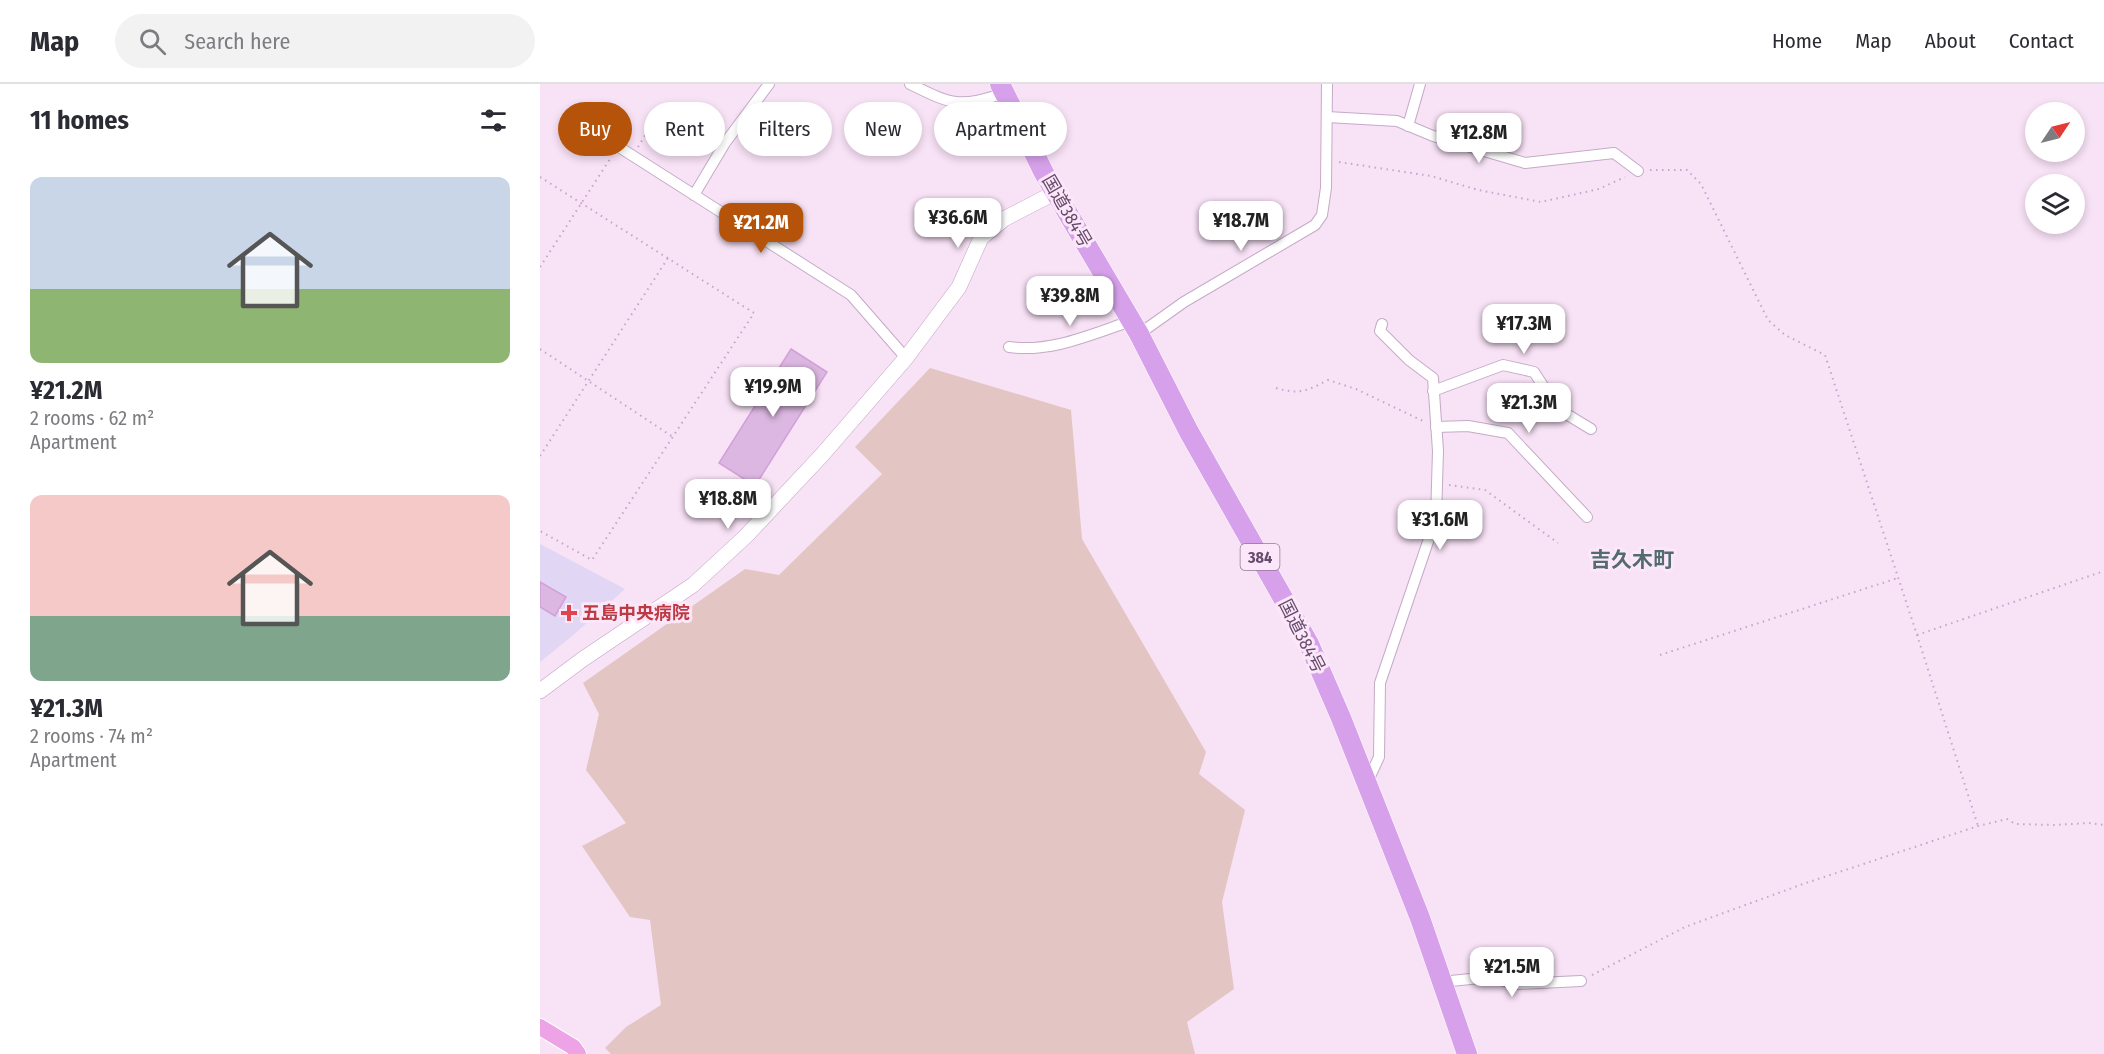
<!DOCTYPE html>
<meta charset="utf-8">
<style>
body{margin:0;font-family:"Fira Sans Condensed","Noto Sans JP",sans-serif;background:#f2f2f3;color:#2b2b33;height:100vh;display:flex;flex-direction:column;font-size:22px;white-space:nowrap}
*{box-sizing:border-box;margin:0}
p{font-size:20px;color:#7c7c81}
.icon{flex:none;width:33px;height:33px;fill:none;stroke:currentColor;stroke-width:2;stroke-linecap:round;stroke-linejoin:round}
.map{position:relative;flex:1;overflow:hidden}
.sheet{display:flex;flex-direction:column;background:#fff;width:540px}
.sheet>*{flex:none}
.top-card{position:absolute;left:18px;top:18px;width:570px;height:54px;display:flex;gap:12px}
.needle{width:39px;rotate:55deg}
.buttons{position:absolute;left:1485px;top:18px;display:grid;gap:12px}
.buttons a{display:grid;place-items:center;width:60px;height:60px;border-radius:50%;background:#fff;box-shadow:0 3px 9px #0003;font-size:30px}
.price{position:absolute;translate:-50% -51px;padding:0 14px;border-radius:12px;background:#fff;color:#222;font-size:20px;line-height:39px;filter:drop-shadow(0 2px 3px #0008)}
.price::after{content:'';position:absolute;left:50%;top:36px;width:18px;height:14px;margin-left:-9px;background:inherit;clip-path:polygon(0 0,100% 0,50% 100%)}
.price.active{background:#b45309;color:#fff}
ul{padding:0;list-style:none}
li{display:grid;align-content:center;gap:12px;height:318px;padding:0 30px}
li span{display:grid;place-items:center;height:186px;border-radius:12px;color:#555}
li>.icon{margin-inline-start:auto}
span .icon{width:108px;height:108px;fill:#fffc;stroke-width:1}
li b{font-size:26px}
h2{display:flex;justify-content:space-between;align-items:center;height:72px;padding:0 30px;font-size:26px}
.chip{padding:0 21px;border-radius:27px;background:#fff;box-shadow:0 3px 9px #0003;font-size:21px;line-height:54px}
.chip.active{background:#b45309;color:#fff}
header{display:flex;align-items:center;gap:36px;box-sizing:border-box;height:84px;padding:0 30px;background:#fff;border-bottom:2px solid #e1e1e2}
header strong{font-size:28px}
nav{display:flex;gap:33px;margin-inline-start:auto;font-size:21px}
.search{width:420px;height:54px;background:#f2f2f3;display:flex;align-items:center;gap:15px;box-sizing:border-box;padding:0 21px;border-radius:33px;color:#7c7c81;font-size:22px}
main{display:flex;flex:1;min-height:0}
.map>svg:first-child{display:block}
</style>
<header>
<strong>Map</strong>
<div class="search"><svg class="icon" aria-label="search" viewBox="0 0 24 24"><circle cx="10" cy="10" r="6"/><path d="M15 15l6 6"/></svg>Search here</div>
<nav><a>Home</a><a>Map</a><a>About</a><a>Contact</a></nav>
</header>
<main>
<section class="sheet">
<h2>11 homes<svg class="icon" aria-label="filters" viewBox="0 0 24 24"><path d="M4 7h16M4 17h16"/><circle cx="9" cy="7" r="2"/><circle cx="15" cy="17" r="2"/></svg></h2>
<ul>
<li><span style="background:linear-gradient(#c9d6e8 60%,#8fb573 0)"><svg class="icon" aria-label="home" viewBox="0 0 24 24"><path d="M3 11l9-7 9 7M6 9v11h12V9"/></svg></span><div><b>¥21.2M</b><p>2 rooms · 62 m²</p><p>Apartment</p></div></li>
<li><span style="background:linear-gradient(#f6c9c9 65%,#7fa58c 0)"><svg class="icon" aria-label="home" viewBox="0 0 24 24"><path d="M3 11l9-7 9 7M6 9v11h12V9"/></svg></span><div><b>¥21.3M</b><p>2 rooms · 74 m²</p><p>Apartment</p></div></li>
</ul>
</section>
<div class="map">
<svg width="1564" height="970" viewBox="0 0 1564 970">
<rect width="100%" height="100%" fill="#f8e2f6"/>
<path fill="#e1d6f4" d="M0 460 85 505 32 552 0 578Z"/>
<path fill="#e3c5c3" d="M390 284 531 326 542 455 666 668 659 690 705 726 682 818 694 905 647 938 655 970H71L65 964 86 943 121 921 110 836 90 833 42 762 86 739 46 686 59 630 43 599 205 485 239 491 342 390 315 363Z"/>
<g fill="#dcb7e1" stroke="#d1a0d9" stroke-width="1.5">
<path d="M251 265 287 288 215 402 179 379Z"/>
<path d="M0 498 26 513 15 532 0 523Z"/>
</g>
<g fill="none" stroke-linecap="round" stroke-linejoin="round">
<g stroke="#c4abc7" stroke-width="12">
<g id="street">
<path d="M370 0C413 21 418 24 465 9"/>
<path d="M787 33 857 37 893 52 985 79 1074 69 1098 87"/>
<path d="M868 42 880 0"/>
<path d="M79 63 311 211 366 274"/>
<path d="M154 111 185 59 229 0"/>
<path d="M599 250 644 218 775 141 782 131 786 104 787 0"/>
<path d="M469 263C511 269 552 250 591 237"/>
<path d="M893 307 963 281 994 288 1018 325 1051 345"/>
<path d="M896 343 928 342 968 349 1047 433"/>
<path d="M827 699 839 673 840 599 896 434 898 367 893 294 869 276 840 247 842 240"/>
<path d="M901 898 950 893 976 900 1041 897"/>
</g>
</g>
<g stroke="#c1a4c5" stroke-width="16">
<path id="secondary" d="M0 607 43 575 153 501 206 452 282 371 366 274 419 203 441 154 464 135 516 108"/>
</g>
<g stroke="#fff" stroke-width="18">
<path id="primary" d="M0 943 33 963 38 970"/>
</g>
<g stroke="#fff" stroke-width="21">
<path id="highway" d="M460 0 504 89 599 250 649 348 769 560 801 634 880 834 927 970"/>
</g>
<g stroke="#c7a2cd" stroke-width="2" stroke-dasharray="1.5 4.5" stroke-linecap="butt">
<path d="M98 63 122 24 174 54"/>
<path d="M799 78 891 92 938 106 1001 118 1059 105 1085 93"/>
<path d="M1110 86H1147L1161 100 1228 236 1245 251 1285 271 1377 551 1438 742"/>
<path d="M0 93 214 229 52 476 0 447"/>
<path d="M0 183 72 72"/>
<path d="M0 265 133 353"/>
<path d="M736 304C759 311 767 307 788 296L816 305 885 338"/>
<path d="M0 372 128 174"/>
<path d="M909 401 945 406 1018 459"/>
<path d="M1377 551 1564 487"/>
<path d="M1120 571 1358 494"/>
<path d="M1052 891 1145 843 1263 800 1438 742 1467 735 1475 740 1514 741 1549 739 1564 741"/>
</g>
<use href="#street" stroke="#fff" stroke-width="10"/>
<use href="#secondary" stroke="#fff" stroke-width="15"/>
<use href="#primary" stroke="#eea3e7" stroke-width="16"/>
<use href="#highway" stroke="#d6a1ea" stroke-width="20"/>
</g>
<path fill="#e0444e" stroke="#fce7fa" stroke-width="2" d="M26 520h6v6h6v6h-6v6h-6v-6h-6v-6h6z"/>
<g text-anchor="middle" dominant-baseline="central" stroke-width="6" stroke-linejoin="round" paint-order="stroke">
<rect fill="#fce7fa" stroke="#937a96" stroke-width="1.5" x="700.5" y="460" width="39" height="26" rx="4.5"/>
<g font-size="16" font-weight="bold" fill="#664c6b">
<text x="720" y="473">384</text>
</g>
<g font-size="18" fill="#664c6b" stroke="#fce7fa">
<text transform="translate(527 127) rotate(60)">国道384号</text>
<text transform="translate(762 552) rotate(63)">国道384号</text>
</g>
<g font-size="18" font-weight="bold" fill="#be3a42" stroke="#fce7fa" text-anchor="start">
<text x="42" y="529">五島中央病院</text>
</g>
<g font-size="21" font-weight="bold" fill="#536b6f" stroke="#fce7fa">
<text x="1092" y="476">吉久木町</text>
</g>
</g>
</svg>
<div class="buttons">
<a><svg class="needle" viewBox="-14 -14 28 28"><path d="M0-13l5 13h-10z" fill="#e53935"/><path d="M0 13l5-13h-10z" fill="#7c7c81"/></svg></a>
<a><svg class="icon" aria-label="layers" viewBox="0 0 24 24"><path d="M12 4l9 5-9 5-9-5zM3 14l9 5 9-5"/></svg></a>
</div>
<b class="price" style="left:939px;top:80px">¥12.8M</b>
<b class="price" style="left:418px;top:165px">¥36.6M</b>
<b class="price" style="left:701px;top:168px">¥18.7M</b>
<b class="price active" style="left:221px;top:170px">¥21.2M</b>
<b class="price" style="left:530px;top:243px">¥39.8M</b>
<b class="price" style="left:984px;top:271px">¥17.3M</b>
<b class="price" style="left:233px;top:334px">¥19.9M</b>
<b class="price" style="left:989px;top:350px">¥21.3M</b>
<b class="price" style="left:188px;top:446px">¥18.8M</b>
<b class="price" style="left:900px;top:467px">¥31.6M</b>
<b class="price" style="left:972px;top:914px">¥21.5M</b>
<div class="top-card">
<a class="chip active">Buy</a>
<a class="chip">Rent</a>
<a class="chip">Filters</a>
<a class="chip">New</a>
<a class="chip">Apartment</a>
</div>
</div>
</main>
